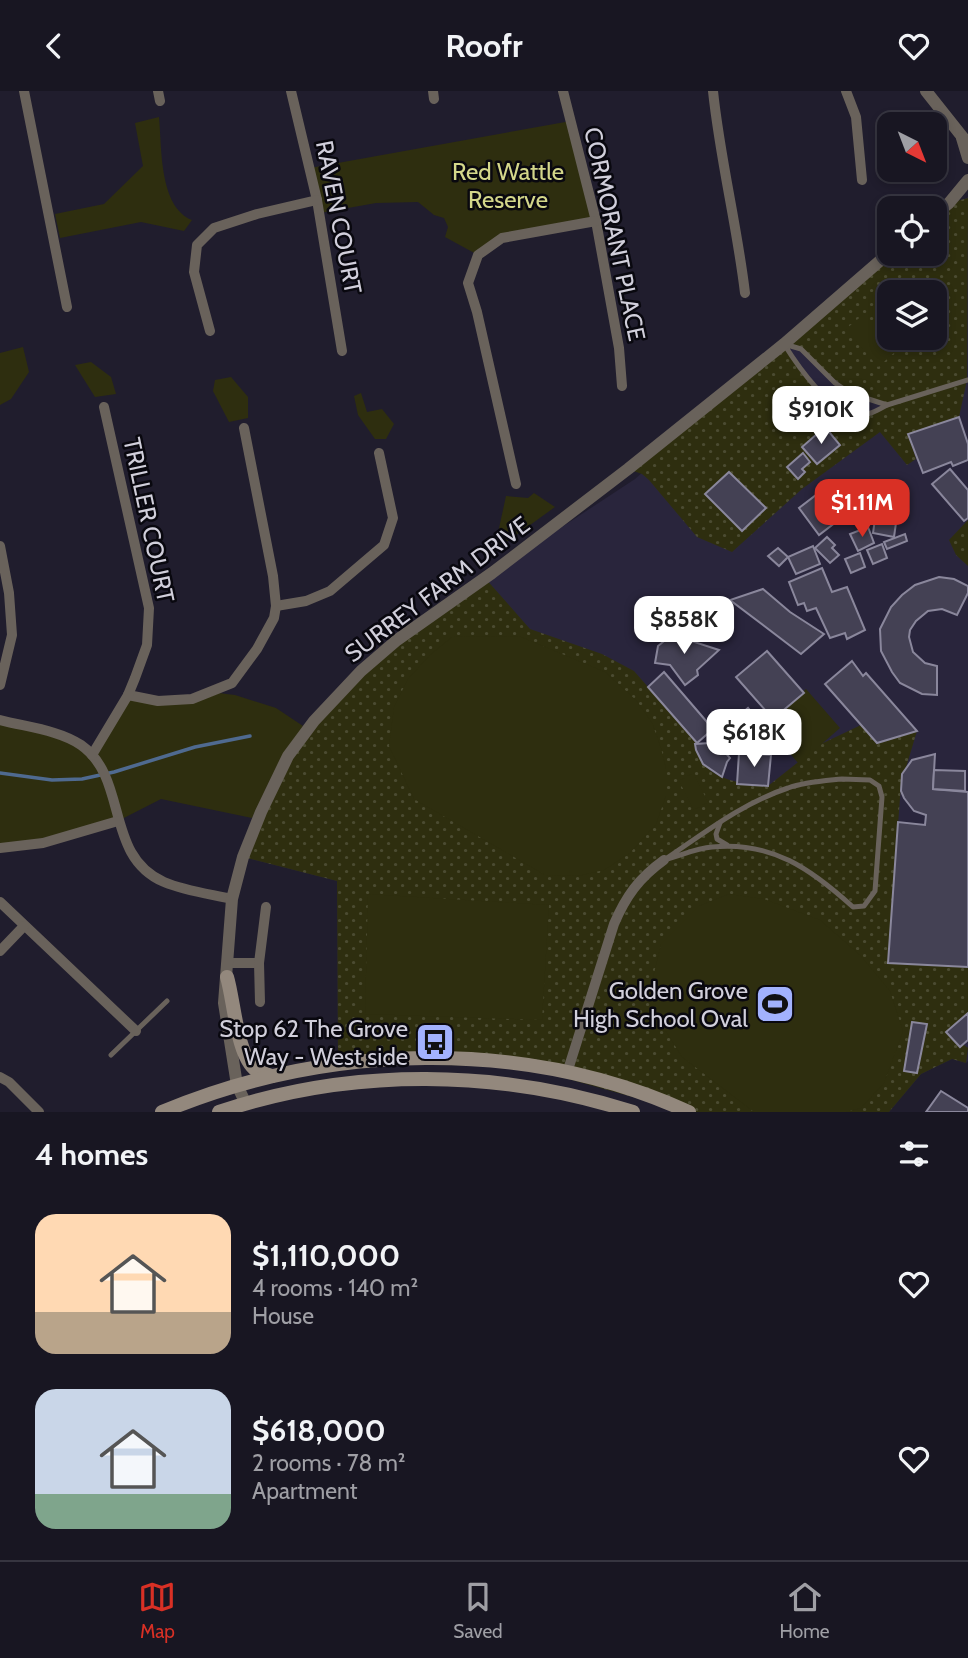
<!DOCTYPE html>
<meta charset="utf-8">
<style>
body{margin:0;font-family:Cabin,sans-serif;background:#25232f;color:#f1f3f6;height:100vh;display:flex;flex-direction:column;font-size:26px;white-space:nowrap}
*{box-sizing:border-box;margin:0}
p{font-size:23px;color:#9f9fa5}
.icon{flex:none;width:38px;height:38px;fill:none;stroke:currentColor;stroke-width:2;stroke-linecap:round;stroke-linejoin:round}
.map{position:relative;height:1021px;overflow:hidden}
.panel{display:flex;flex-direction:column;background:#181622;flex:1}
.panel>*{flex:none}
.needle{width:46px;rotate:138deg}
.fabs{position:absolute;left:877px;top:21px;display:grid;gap:14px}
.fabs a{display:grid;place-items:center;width:70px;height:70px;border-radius:14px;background:#181622;box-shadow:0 4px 10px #0003,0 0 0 2px #363540;font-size:35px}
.price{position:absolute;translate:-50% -60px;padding:0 16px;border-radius:14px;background:#fff;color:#222;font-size:23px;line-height:46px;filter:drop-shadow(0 2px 4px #0008)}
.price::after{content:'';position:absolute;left:50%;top:42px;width:21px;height:16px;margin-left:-10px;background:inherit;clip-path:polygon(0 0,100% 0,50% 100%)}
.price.current{background:#d93025;color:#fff}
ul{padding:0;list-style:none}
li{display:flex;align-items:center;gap:21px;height:175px;padding:0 35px}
li span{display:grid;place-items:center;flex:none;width:196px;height:140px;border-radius:21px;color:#555}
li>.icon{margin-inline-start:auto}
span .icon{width:84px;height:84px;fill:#fffc;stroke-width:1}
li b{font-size:30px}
h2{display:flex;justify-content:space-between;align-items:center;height:84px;padding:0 35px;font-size:30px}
header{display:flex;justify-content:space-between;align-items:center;height:91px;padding:0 35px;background:#181622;font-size:32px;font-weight:700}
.tabs{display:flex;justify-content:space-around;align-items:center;height:98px;border-top:2px solid #363540;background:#181622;font-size:19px;color:#9f9fa5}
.tabs a{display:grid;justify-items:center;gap:4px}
.tabs .current{color:#d93025}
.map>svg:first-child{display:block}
</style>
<header><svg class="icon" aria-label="back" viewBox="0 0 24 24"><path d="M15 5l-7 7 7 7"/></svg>Roofr<svg class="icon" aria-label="heart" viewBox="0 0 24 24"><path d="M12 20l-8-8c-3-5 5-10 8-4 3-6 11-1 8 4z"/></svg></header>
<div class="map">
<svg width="968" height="1021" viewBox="0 0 968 1021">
<defs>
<pattern id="grass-dots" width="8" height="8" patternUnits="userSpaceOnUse" patternTransform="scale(1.75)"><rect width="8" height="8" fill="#2e2e0f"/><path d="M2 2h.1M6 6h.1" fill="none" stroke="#4b4b31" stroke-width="1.8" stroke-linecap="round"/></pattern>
</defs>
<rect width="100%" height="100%" fill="#201d2d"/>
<path fill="#29253c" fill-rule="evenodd" d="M968 106V970L966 972 952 968 921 983 889 1021 594 987 522 975 338 973 337 790 243 766 492 482 635 388 889 162 934 163 935 127ZM889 201H934V247H889Z"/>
<g fill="url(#grass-dots)" fill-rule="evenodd">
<path d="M968 107 967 289 959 326 908 343 916 368 907 374 880 341 802 398 732 461 697 446 649 389 642 383 628 378 889 163H934L935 124 949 112ZM889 201H934V247H889ZM785 253 801 258 850 302 886 314C879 317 868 324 860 325 834 327 797 273 785 253Z"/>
<path d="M968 429V475L956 464 949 449Z"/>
<path d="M485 487 530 538 602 563 634 580 697 652 695 653C701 688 739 693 768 695L821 653 861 634 877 652 917 640 901 693 888 872 968 876V922L946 941 968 957 966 972 952 968 921 983 889 1021H686L522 975 338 973 337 790 243 766 288 665 361 580Z"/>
</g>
<g fill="#2e2e0f">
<path d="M159 26C162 57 159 116 192 129L184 140 141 131 60 147 55 123 104 113 143 75 135 32Z"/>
<path d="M571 30 596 130 503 147 478 164 445 146 448 136 444 127 434 124 418 111 376 112 320 122 310 77Z"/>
<path d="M864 223 896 260 878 276 846 238Z"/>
<path d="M23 256 29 281 11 308 0 314V262Z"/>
<path d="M91 271 111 286 116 303 95 306 75 274Z"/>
<path d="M231 286 248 306V327L229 331 213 300 215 289Z"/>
<path d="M361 302 367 321 382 318 394 333 386 348H375L358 324 354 305Z"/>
<path d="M534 402 555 416 494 460 506 405 528 407Z"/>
<path d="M519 545 605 581 636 609 652 632 661 657 666 678V705L656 733 630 762 604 779 578 785 545 784 414 708 389 655 394 616 408 588 430 564 452 546Z"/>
<path d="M806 598 840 637 799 673 765 634Z"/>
<path d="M210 601 235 604 276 617 303 635 272 685 252 727 161 708 118 730 0 757V629L64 645 92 664 128 604 158 610Z"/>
<path d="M693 682 708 711 694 719 679 690Z"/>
<path d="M368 803 549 814 542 929 365 923Z"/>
<path d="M729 803 764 808 820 829 860 864 890 900 903 940 884 992 861 1017 846 1021H754L682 966 657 926 652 891 661 853 699 815Z"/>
</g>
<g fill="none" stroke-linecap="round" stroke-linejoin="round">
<path stroke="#4f6a90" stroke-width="3.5" d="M0 682 52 689 82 688 114 681 195 656 250 645"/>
</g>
<g fill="#444154" stroke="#8a879c" stroke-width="2">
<path d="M959 326 968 353V369L953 375 951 371 923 382 908 343Z"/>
<path d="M825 336 840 354 817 373 802 356Z"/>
<path d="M803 362 810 371 802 378 805 381 798 388 787 376Z"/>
<path d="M950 378 968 399V427L964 430 932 393Z"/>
<path d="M729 381 766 417 742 440 705 403Z"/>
<path d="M816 404 836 431 819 444 799 417Z"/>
<path d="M876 421 897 425 894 446 873 442Z"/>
<path d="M868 436 874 452 858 460 850 443Z"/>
<path d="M905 443 907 450 887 458 884 451Z"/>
<path d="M827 446 835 454 832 457 839 464 830 472 815 457Z"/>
<path d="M882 453 887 467 873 473 867 459Z"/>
<path d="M813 455 820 473 796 483 788 466Z"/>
<path d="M778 457 788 466 779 475 768 465Z"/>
<path d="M860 462 865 476 851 482 845 468Z"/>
<path d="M822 477 832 501 847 496 865 539 847 548 845 542 830 547 816 517 807 520 804 512 798 514 789 491Z"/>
<path d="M939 486 954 488 968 495V502L957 524 942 518 928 520 916 530 910 539 909 546 913 561 925 572 937 575V604L922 603 900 592 892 581 881 560 880 538 891 516 902 504 915 494Z"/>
<path d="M763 498 790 521 824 543 801 563 730 509Z"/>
<path d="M679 538 688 549 719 559 697 579 698 584 685 594 670 574 655 572 658 555Z"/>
<path d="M767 560 804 602 773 628 736 586Z"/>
<path d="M852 570 863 585 866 582 917 640 877 652 825 593Z"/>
<path d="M664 581 713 638 697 652 648 596Z"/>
<path d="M748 617 765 637 737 661 720 641Z"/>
<path d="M714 648 730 667 727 671 722 686 703 673 696 659 695 653 710 652Z"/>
<path d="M739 662 771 664 768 695 737 693Z"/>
<path d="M935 663 933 698 968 701V876L888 872 898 731 925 734 926 724 914 720 904 707 901 700 902 683 912 669Z"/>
<path d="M934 679 965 680V700L933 698Z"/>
<path d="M968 922V949L960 956 946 941Z"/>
<path d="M912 931 927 933 917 982 904 980Z"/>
<path d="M941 1000 968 1017V1021H926Z"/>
</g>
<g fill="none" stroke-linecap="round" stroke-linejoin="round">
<g stroke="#69625b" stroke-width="5">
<path d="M784 253 801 258 835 292 850 302 887 314C878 319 868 325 857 324 830 322 797 274 784 253Z"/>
<path d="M887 314 968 289"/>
<path d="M842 688 870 689 879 695 882 706 875 800 864 815 853 816C811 778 772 750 712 756 696 757 680 765 664 769 703 743 742 712 788 697 805 691 823 690 842 688Z"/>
<path d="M720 732 716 743 717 748 727 754"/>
<path d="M111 964 167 910"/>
</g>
<g stroke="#69625b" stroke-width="10">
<path d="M24 0 67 216"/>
<path d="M158 0 160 10"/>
<path d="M291 0 317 109 342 260"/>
<path d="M433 0 434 8"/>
<path d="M563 0 596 130 619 257 622 295"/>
<path d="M713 0C720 68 737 134 745 202"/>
<path d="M846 0 856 26 862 89"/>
<path d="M210 240 194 181 197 154 214 137 257 123 317 109"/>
<path d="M516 393 477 221 468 192 478 164 502 147 596 130"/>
<path d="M0 455 9 502 12 544 0 594"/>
<path d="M276 515 306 510 330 500 384 454 393 427 379 362"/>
<path d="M128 604 158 610 192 608 232 592 257 558 274 527 276 515 273 485 244 337"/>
<path d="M0 629C26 636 59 639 81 654 129 688 104 765 164 791 185 800 210 803 232 808"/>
<path d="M92 664 128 604 135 587 147 554 149 517 104 316"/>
<path d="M0 757 43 752 118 730"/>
<path d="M0 811 136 940"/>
<path d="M0 860 24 835"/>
<path d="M227 872H259"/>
<path d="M260 911 259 872 266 816"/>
<path d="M567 982 614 833C626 805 639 787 664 769"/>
<path d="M0 986 9 991 39 1021"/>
</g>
<g stroke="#69625b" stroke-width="12">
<path d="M926 0 968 53"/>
<path d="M962 47 968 67"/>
<path d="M934 124 949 112 968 89"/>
<path d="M246 1013 237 994 224 912 232 808 243 766 261 721 288 665 314 630 361 580 397 549 492 482 628 378 784 253 889 162"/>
</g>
<g stroke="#93887d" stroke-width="14">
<path d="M227 886C234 909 237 966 256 979 261 982 267 983 272 985"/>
<path d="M162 1021C327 952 524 946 689 1021"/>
<path d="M219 1021C352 976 500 978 633 1021"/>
</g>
</g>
<defs>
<g id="stadium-square" transform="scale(2.0125)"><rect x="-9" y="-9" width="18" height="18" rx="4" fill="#a2b2fd" stroke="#09080f"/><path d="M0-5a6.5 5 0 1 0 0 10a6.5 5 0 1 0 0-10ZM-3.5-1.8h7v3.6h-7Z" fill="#111"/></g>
<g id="bus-square" transform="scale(2.0125)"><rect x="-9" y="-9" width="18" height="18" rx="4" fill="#a2b2fd" stroke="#09080f"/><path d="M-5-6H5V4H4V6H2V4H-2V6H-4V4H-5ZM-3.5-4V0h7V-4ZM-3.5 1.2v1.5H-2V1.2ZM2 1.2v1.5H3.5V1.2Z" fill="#111"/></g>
</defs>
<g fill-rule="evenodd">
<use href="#stadium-square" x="775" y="913"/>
<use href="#bus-square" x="435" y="951"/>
</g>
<g text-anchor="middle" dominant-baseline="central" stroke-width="5" stroke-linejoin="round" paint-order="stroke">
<g font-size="24" fill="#d4d78a" stroke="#09080f">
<text x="508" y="80">Red Wattle<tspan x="508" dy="28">Reserve</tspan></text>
</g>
<g font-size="24" fill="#d1cfdb" stroke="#09080f">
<text transform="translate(339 126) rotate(79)">RAVEN COURT</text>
<text transform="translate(615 143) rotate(78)">CORMORANT PLACE</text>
<text transform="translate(149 429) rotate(78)">TRILLER COURT</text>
<text transform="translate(437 498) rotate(-37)">SURREY FARM DRIVE</text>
</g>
<g font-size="24" fill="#d1cfdb" stroke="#09080f" text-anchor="end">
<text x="748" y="899">Golden Grove<tspan x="748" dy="28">High School Oval</tspan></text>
<text x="408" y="937">Stop 62 The Grove<tspan x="408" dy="28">Way - West side</tspan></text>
</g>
</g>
</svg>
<div class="fabs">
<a><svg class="needle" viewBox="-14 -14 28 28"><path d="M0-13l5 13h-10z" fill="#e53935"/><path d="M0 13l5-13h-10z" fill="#9f9fa5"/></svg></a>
<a><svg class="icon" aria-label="locate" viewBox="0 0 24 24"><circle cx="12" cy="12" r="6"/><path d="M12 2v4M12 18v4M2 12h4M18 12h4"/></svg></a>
<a><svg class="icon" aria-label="layers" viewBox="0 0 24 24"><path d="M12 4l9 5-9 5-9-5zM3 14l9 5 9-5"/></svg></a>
</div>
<b class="price" style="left:821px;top:355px">$910K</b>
<b class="price current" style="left:862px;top:448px">$1.11M</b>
<b class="price" style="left:684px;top:565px">$858K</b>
<b class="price" style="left:754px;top:678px">$618K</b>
</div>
<section class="panel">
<h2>4 homes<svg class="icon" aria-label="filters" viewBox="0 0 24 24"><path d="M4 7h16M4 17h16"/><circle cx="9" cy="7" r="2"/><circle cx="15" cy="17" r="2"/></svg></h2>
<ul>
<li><span style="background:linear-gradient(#ffd9b3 70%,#b9a48a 0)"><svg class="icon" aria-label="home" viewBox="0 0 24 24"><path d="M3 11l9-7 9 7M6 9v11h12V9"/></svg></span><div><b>$1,110,000</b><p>4 rooms · 140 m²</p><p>House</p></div><svg class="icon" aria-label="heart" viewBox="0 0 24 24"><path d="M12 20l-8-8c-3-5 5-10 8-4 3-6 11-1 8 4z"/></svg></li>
<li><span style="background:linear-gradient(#c9d6e8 75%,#7fa58c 0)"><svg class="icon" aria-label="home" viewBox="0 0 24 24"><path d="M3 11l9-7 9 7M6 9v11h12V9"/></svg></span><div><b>$618,000</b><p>2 rooms · 78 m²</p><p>Apartment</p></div><svg class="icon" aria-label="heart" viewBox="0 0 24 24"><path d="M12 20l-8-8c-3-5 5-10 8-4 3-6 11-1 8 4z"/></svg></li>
</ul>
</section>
<nav class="tabs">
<a class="current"><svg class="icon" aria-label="map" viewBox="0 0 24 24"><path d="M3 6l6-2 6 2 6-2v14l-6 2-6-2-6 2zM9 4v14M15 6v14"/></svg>Map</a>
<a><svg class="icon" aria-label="saved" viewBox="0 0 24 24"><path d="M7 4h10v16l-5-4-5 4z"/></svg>Saved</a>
<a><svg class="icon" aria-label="home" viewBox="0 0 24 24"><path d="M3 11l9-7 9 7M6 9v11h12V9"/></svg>Home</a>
</nav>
